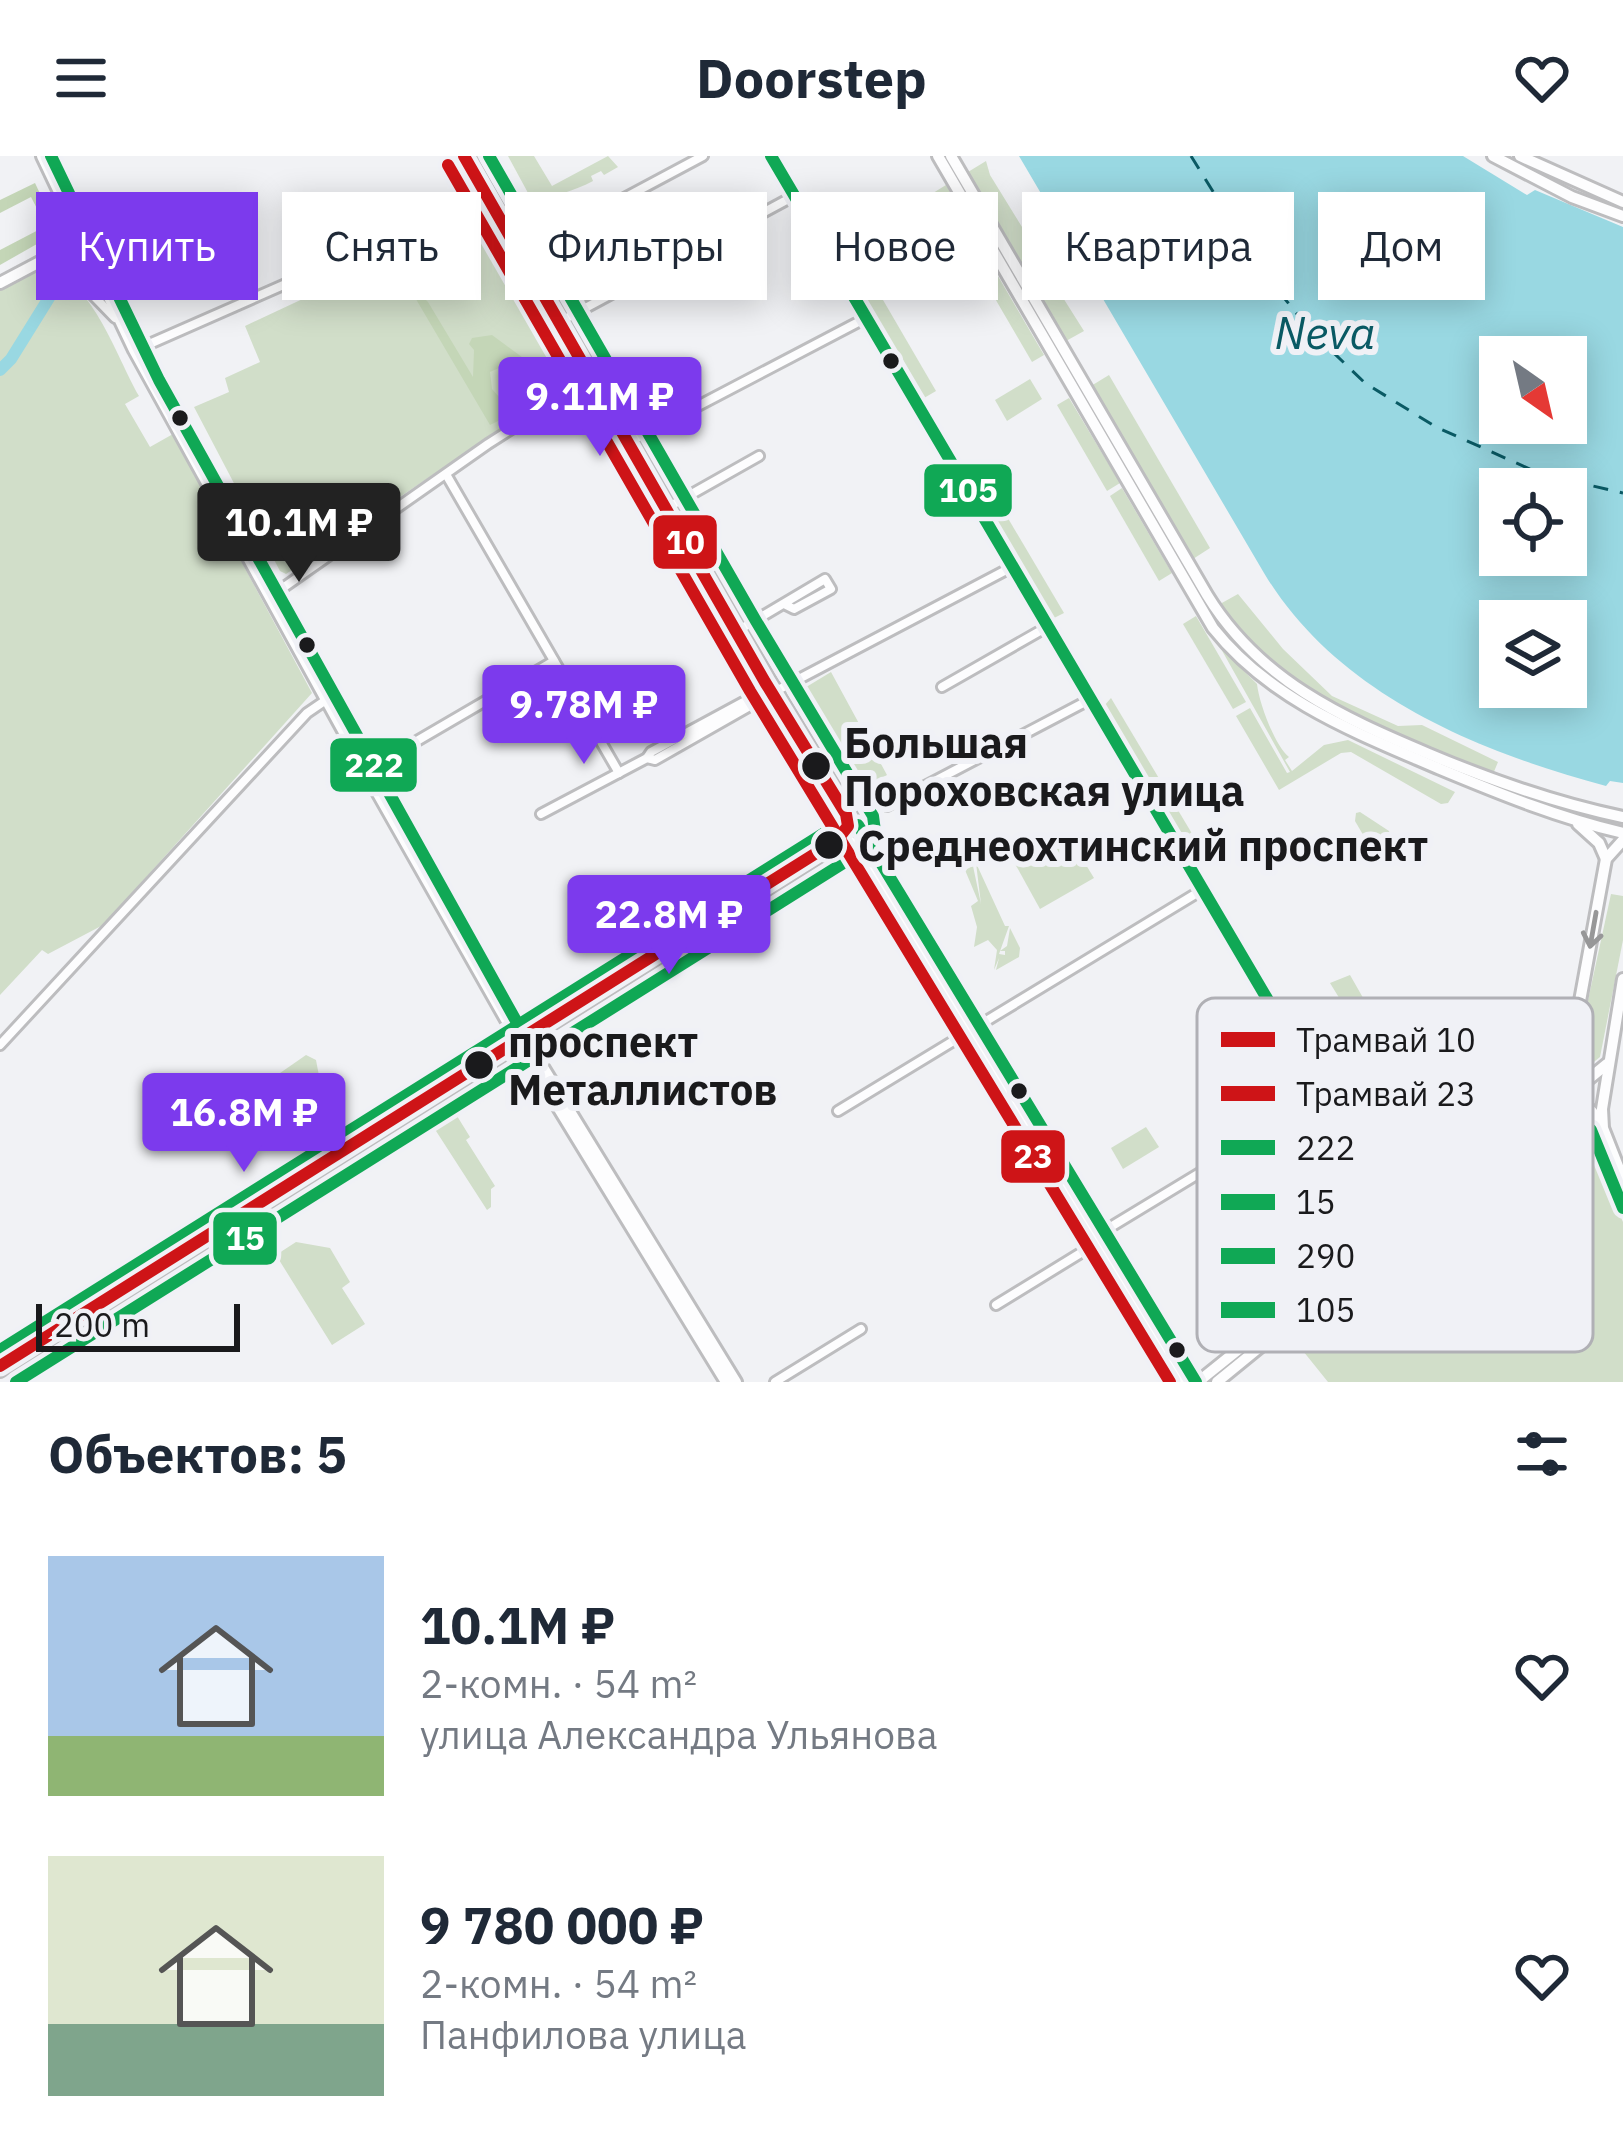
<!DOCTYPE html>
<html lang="ru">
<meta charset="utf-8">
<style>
body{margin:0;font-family:"IBM Plex Sans",sans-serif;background:#f2f2f3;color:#1f2937;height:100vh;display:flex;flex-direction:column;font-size:45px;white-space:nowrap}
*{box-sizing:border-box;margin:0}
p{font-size:39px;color:#747a83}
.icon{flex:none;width:66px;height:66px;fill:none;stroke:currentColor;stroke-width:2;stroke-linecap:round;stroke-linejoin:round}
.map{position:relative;height:1226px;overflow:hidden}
.sheet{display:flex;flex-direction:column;background:#fff;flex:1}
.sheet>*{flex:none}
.top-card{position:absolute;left:36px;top:36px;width:1551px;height:108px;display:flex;gap:24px}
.needle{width:78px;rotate:146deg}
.tools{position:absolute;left:1479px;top:180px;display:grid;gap:24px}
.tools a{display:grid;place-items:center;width:108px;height:108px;border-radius:0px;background:#fff;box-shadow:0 6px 30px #0003;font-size:60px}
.scale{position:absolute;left:36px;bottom:30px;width:204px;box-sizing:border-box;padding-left:12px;border:6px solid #1a1a1c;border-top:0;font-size:33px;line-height:42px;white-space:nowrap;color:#1a1a1c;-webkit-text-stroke:9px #f0f1f6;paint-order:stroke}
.price{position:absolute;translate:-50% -102px;padding:0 27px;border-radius:12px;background:#7c3aed;color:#fff;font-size:39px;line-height:78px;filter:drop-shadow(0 3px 6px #0008)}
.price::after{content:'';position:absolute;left:50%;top:72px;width:36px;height:27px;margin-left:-18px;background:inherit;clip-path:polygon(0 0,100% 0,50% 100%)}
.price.selected{background:#222;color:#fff}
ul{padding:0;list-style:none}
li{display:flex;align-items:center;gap:36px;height:300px;padding:0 48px}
li span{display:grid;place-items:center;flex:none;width:336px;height:240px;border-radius:0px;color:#555}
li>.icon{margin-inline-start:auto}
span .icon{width:144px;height:144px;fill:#fffc;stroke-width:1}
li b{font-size:51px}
h2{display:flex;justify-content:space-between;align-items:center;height:144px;padding:0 48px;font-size:51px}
.tag{padding:0 42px;border-radius:0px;background:#fff;box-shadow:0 6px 30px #0003;font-size:42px;line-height:108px}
.tag.selected{background:#7c3aed;color:#fff}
header{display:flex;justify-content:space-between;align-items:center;height:156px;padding:0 48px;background:#fff;font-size:54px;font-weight:800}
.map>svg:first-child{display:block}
</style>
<header><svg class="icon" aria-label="menu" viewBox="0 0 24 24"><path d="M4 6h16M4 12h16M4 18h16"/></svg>Doorstep<svg class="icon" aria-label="heart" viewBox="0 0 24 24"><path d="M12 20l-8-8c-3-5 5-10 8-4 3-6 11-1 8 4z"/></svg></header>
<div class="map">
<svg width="1623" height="1226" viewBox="0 0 1623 1226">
<rect width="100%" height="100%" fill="#f1f2f5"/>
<g fill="#d1dec9">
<path d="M508 0H534L552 30 608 0 618 11 604 19 601 15 591 20 593 25C573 36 555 38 534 48Z"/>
<path d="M986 5 990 19 1038 97 1036 99 1084 175 1066 185 968 16Z"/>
<path d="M946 29 992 109 980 116 933 37Z"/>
<path d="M467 59 474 60 570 226 286 418 280 415 194 251 229 236 225 222 260 206 245 170 386 104 384 97Z"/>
<path d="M571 75 604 134 564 156 531 97Z"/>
<path d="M858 101 936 235 924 242 846 108Z"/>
<path d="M45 109C96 131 115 198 139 240L125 248 150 291 173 278 312 537 103 769 48 798 42 794 0 839V133Z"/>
<path d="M995 115 1044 199 1032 206 983 122Z"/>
<path d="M1109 219 1210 392 1193 403 1091 230Z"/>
<path d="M1030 223 1042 243 1007 265 995 244Z"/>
<path d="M1069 242 1120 327 1107 335 1057 249Z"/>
<path d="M983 320 1064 457 1052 463 972 326Z"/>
<path d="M1122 332 1172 417 1159 425 1110 340Z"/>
<path d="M1238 438 1283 493 1332 540 1398 570 1422 569 1498 606 1493 618C1381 571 1297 549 1220 448Z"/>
<path d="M1196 460 1246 546 1233 553 1183 468Z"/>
<path d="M1220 491 1257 528C1259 547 1275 590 1289 601L1285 604 1292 615 1324 589 1348 584 1455 636 1448 647 1441 648 1351 596 1341 597 1279 634 1236 560 1250 552 1287 617 1290 616Z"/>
<path d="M831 516 887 619 874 626 880 638 864 642 855 635 798 536Z"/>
<path d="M1111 542 1197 686 1188 691 1104 550Z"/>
<path d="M1360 656 1389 675 1395 701 1388 703 1372 694 1355 665 1356 657Z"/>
<path d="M1067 678 1094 722 1040 753 1014 706Z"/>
<path d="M976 707 1005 770H1009L999 798 1005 799V795H1000L1007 790 1010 772 1020 792 1019 801 996 814 999 802 994 814 997 794 988 784 974 791 977 771 971 750 978 745 965 714 973 710 981 748Z"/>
<path d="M1611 738 1623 740V784L1600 901 1590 909 1580 899 1582 872Z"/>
<path d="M1350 819 1378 868V878L1358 898 1346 878 1354 866 1330 827Z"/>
<path d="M306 899 316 904 320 925 288 947 276 945 268 934 270 924Z"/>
<path d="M449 947 470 981 466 984 495 1030 491 1033V1051L487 1054 427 961Z"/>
<path d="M1146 971 1159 991 1123 1013 1111 992Z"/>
<path d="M1586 983 1623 1066V1226H1328L1299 1190 1410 1102 1404 1094 1537 989Z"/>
<path d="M296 1086 330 1092 350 1126 342 1132 365 1168 332 1189 276 1099Z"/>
</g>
<g fill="#c4d6b7">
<path d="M35 27 58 76 0 109V94L46 70 31 41 0 57V44Z"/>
<path d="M509 112 570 221 563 225 502 116Z"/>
<path d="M414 132 428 146 473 221 474 194 469 188 472 182 492 179 526 204 519 222 515 224 499 212 490 216 492 233 508 251 502 263 490 269 410 133Z"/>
</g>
<path fill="#99d8e2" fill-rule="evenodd" d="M1019 0H1463L1527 39 1535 34 1623 71V627L1610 625 1606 630C1475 595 1336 537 1264 417ZM1500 201H1566V267H1500ZM1500 333H1566V399H1500ZM1500 465H1566V531H1500Z"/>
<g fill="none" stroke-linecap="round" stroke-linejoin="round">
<path stroke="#99d8e2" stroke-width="12" d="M0 214 11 203 57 129"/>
<path stroke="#0a5a64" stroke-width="3" stroke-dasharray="15 12" stroke-linecap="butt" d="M1191 0 1263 116 1311 175 1365 227 1436 271 1541 318 1623 337"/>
<g stroke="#bdbdbf" stroke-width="14">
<g id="street">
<path d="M53 98 115 162"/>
<path d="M510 103 703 0"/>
<path d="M550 171 794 40"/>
<path d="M138 193 481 42"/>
<path d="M631 285 866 162"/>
<path d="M447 320 619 617"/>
<path d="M658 357 759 300"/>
<path d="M277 436 488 288 587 225"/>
<path d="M729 480 825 423 831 433 794 453 786 449"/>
<path d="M942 531 1047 471"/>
<path d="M776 535 655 604 647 602 651 596 762 536Z"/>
<path d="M776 535 1012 411"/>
<path d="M374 610 554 505"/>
<path d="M887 650 1089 544"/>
<path d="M541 658 647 602"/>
<path d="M0 889 307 557 329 542"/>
<path d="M838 955 1202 734"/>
<path d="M996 1149 1097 1087 1104 1075 1325 941"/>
<path d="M775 1226 861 1173"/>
</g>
</g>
<g stroke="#bdbdbf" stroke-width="16">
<g id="secondary">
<path d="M42 0 134 194 368 620 526 899 726 1226"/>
<path d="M51 0 141 191 476 794 533 895 736 1226"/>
<path d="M454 0 729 480 1180 1226"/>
<path d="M468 0 769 523 1196 1226"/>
<path d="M771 0 1404 1071"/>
<path d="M1493 0 1572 41 1623 60"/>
<path d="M1520 0 1623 46"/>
<path d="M0 127 85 82"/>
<path d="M0 1200 848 669"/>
<path d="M0 1215 851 681 854 676"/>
</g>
</g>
<g stroke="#bdbdbf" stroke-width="16">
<g id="primary">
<path d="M938 0 1213 472C1271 545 1357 577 1440 613 1500 638 1559 662 1623 677"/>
<path d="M951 0 1207 439C1259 524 1341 561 1429 598 1493 625 1555 647 1623 661"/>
<path d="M1578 668 1599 687 1606 703"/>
<path d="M1623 684 1606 703 1580 845 1575 900 1582 947 1623 1052"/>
<path d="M1623 823 1602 953 1603 972 1623 1023"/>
<path d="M1527 960 1559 907 1579 848"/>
<path d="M1535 971 1591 974"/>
<path d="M1198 1226 1525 963C1556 945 1583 932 1602 971"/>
<path d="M1217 1226 1607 908"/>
</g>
</g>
<use href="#street" stroke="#fdfdfe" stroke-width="8"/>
<use href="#secondary" stroke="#fdfdfe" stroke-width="10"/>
<use href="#primary" stroke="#fdfdfe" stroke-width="10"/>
<path stroke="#d1d1d2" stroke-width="3" d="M832 682 851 678 866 690"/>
<g stroke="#f0f1f6" stroke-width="21">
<path id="bus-1" d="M51 0 159 224 520 872 843 670 858 669 1196 1226"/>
</g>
<g stroke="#f0f1f6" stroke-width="21">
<path id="bus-2" d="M16 1226 861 696 875 675 873 660 756 465 489 0"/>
</g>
<g stroke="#f0f1f6" stroke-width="21">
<path id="bus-3" d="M0 1194 837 669 724 483 452 9"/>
</g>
<g stroke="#f0f1f6" stroke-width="21">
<path id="bus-4" d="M771 0 1398 1065 1406 1073 1534 971 1591 974 1623 1052"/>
</g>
<use href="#bus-1" stroke="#10a855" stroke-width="12"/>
<use href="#bus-2" stroke="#10a855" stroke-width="12"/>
<use href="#bus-3" stroke="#10a855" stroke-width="12"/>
<use href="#bus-4" stroke="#10a855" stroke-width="12"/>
<g stroke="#f0f1f6" stroke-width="21">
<path id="tram-1" d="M0 1210 837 684 848 670 846 658 765 526 464 0"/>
</g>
<g stroke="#f0f1f6" stroke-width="21">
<path id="tram-2" d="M448 9 750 535 1170 1226"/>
</g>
<use href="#tram-1" stroke="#ce1417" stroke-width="12"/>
<use href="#tram-2" stroke="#ce1417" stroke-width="12"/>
</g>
<defs><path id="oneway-shaft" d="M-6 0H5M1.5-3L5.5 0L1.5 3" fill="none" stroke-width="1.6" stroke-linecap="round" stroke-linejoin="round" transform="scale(3)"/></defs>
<use stroke="#979798" href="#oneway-shaft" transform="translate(1593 774) rotate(100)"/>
<g fill="#1a1a1c" stroke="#f0f1f6" stroke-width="4.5">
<circle cx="891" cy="205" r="10"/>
<circle cx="180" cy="262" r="10"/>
<circle cx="307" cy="489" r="10"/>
<circle cx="816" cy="610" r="16"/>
<circle cx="829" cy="689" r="16"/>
<circle cx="479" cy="909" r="16"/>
<circle cx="1019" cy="935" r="10"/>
<circle cx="1177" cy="1194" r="10"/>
</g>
<g text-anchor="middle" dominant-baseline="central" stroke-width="12" stroke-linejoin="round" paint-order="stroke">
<g font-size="42" font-weight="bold" fill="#1a1a1c" stroke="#f0f1f6" text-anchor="start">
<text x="844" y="586">Большая<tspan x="844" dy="48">Пороховская улица</tspan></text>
<text x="858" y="689">Среднеохтинский проспект</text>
<text x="508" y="885">проспект<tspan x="508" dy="48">Металлистов</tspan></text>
</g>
<g font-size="45" font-style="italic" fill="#0a5a64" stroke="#f0f1f6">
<text x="1325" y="176">Neva</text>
</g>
</g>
<rect x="1197" y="842" width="396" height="354" rx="18" fill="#f0f1f6" stroke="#b0b0b5" stroke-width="3"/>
<rect x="1221" y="876" width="54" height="15" fill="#ce1417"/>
<rect x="1221" y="930" width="54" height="15" fill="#ce1417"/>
<rect x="1221" y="984" width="54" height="15" fill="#10a855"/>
<rect x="1221" y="1038" width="54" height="16" fill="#10a855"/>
<rect x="1221" y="1092" width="54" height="16" fill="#10a855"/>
<rect x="1221" y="1146" width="54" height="16" fill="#10a855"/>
<g font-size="33" fill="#1a1a1c">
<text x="1296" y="896">Трамвай 10</text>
<text x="1296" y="950">Трамвай 23</text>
<text x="1296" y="1004">222</text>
<text x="1296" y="1058">15</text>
<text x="1296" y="1112">290</text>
<text x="1296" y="1166">105</text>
</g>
<g stroke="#f0f1f6" stroke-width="4.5">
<rect x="922" y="306" width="92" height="57" rx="12" fill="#10a855"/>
<rect x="651" y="357" width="68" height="58" rx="12" fill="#ce1417"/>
<rect x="328" y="580" width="91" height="58" rx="12" fill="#10a855"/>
<rect x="999" y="972" width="68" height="57" rx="12" fill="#ce1417"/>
<rect x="211" y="1054" width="68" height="57" rx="12" fill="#10a855"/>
</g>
<g font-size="33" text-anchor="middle" font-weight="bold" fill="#fff">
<text x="968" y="346">105</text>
<text x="685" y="398">10</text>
<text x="374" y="621">222</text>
<text x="1033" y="1012">23</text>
<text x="245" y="1094">15</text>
</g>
</svg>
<div class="tools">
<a><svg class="needle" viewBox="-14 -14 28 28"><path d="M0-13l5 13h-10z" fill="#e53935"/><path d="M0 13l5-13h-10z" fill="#747a83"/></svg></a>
<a><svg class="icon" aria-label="locate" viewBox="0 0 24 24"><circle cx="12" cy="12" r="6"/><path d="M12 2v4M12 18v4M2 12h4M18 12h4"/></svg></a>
<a><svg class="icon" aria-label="layers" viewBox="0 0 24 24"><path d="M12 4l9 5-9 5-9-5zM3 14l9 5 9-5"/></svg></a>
</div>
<div class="scale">200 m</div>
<b class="price" style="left:600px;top:303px">9.11M ₽</b>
<b class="price selected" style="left:299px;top:429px">10.1M ₽</b>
<b class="price" style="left:584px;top:611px">9.78M ₽</b>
<b class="price" style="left:669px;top:821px">22.8M ₽</b>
<b class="price" style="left:244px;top:1019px">16.8M ₽</b>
<div class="top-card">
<a class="tag selected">Купить</a>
<a class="tag">Снять</a>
<a class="tag">Фильтры</a>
<a class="tag">Новое</a>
<a class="tag">Квартира</a>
<a class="tag">Дом</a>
</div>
</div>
<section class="sheet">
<h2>Объектов: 5<svg class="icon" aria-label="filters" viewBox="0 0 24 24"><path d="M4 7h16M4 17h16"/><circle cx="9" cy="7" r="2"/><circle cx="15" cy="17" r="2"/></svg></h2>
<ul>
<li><span style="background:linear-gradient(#a9c7e8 75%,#8fb573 0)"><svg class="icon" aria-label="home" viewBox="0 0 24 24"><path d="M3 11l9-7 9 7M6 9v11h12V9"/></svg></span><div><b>10.1M ₽</b><p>2-комн. · 54 m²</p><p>улица Александра Ульянова</p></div><svg class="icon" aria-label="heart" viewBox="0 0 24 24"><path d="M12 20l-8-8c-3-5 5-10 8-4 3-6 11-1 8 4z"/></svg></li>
<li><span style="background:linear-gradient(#dfe7d0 70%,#7fa58c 0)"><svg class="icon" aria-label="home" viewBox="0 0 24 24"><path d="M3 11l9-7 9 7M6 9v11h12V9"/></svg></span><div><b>9 780 000 ₽</b><p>2-комн. · 54 m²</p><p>Панфилова улица</p></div><svg class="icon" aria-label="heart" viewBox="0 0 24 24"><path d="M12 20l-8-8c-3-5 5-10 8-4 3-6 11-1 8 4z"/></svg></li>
</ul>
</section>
